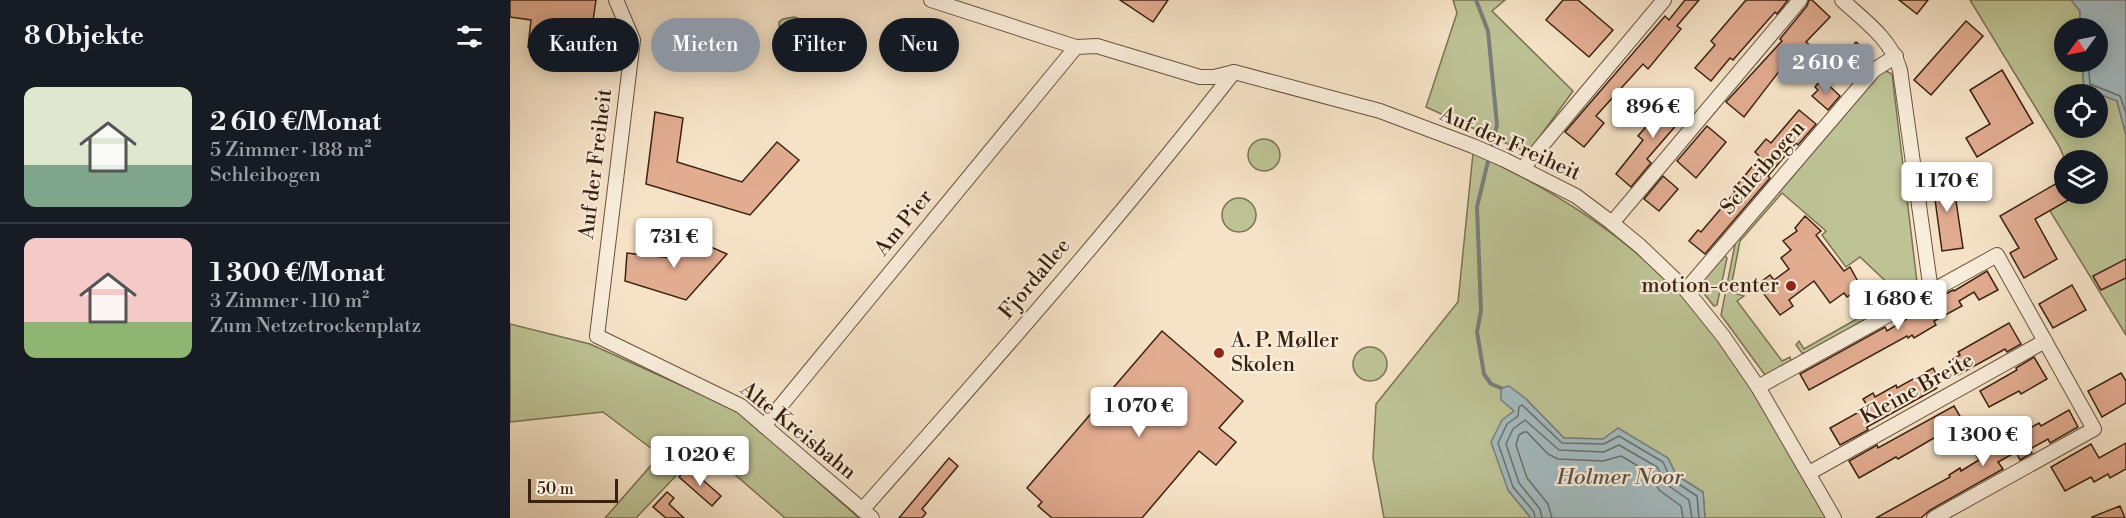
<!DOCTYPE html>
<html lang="de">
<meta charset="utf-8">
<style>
body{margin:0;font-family:"Libre Bodoni",serif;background:#20242c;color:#f1f3f6;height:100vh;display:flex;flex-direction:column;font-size:22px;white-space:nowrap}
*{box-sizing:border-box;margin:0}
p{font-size:20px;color:#9ea1a6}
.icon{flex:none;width:33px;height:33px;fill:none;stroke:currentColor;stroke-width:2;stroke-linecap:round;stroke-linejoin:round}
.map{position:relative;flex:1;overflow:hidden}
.panel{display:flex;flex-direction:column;background:#171b24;width:510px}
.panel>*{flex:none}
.guide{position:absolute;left:18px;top:18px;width:570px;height:54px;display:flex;gap:12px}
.needle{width:39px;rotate:237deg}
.controls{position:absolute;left:1544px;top:18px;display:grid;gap:12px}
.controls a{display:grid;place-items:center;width:54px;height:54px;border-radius:50%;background:#171b24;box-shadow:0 3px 15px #0003;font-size:30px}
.scale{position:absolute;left:18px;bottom:15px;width:90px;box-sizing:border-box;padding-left:6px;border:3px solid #3a2210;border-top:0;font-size:16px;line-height:21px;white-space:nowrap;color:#3a2210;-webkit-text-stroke:4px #f9eddb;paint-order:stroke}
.price{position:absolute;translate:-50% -51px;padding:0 14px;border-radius:6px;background:#fff;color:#222;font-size:20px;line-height:39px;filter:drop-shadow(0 2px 3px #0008)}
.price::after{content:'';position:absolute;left:50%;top:36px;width:18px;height:14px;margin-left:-9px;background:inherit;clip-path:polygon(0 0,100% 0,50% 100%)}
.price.current{background:#8c9099;color:#fff}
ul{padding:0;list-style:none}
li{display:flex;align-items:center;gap:18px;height:150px;padding:0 24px}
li+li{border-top:2px solid #363941}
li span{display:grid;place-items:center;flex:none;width:168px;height:120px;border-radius:12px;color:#555}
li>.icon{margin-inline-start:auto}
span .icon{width:72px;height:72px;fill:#fffc;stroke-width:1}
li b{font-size:26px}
h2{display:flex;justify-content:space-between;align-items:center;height:72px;padding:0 24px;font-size:26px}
.pill{padding:0 21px;border-radius:27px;background:#171b24;box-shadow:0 3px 15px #0003;font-size:21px;line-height:54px}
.pill.current{background:#8c9099;color:#fff}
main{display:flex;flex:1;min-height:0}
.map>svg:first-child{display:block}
</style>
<main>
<section class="panel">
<h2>8 Objekte<svg class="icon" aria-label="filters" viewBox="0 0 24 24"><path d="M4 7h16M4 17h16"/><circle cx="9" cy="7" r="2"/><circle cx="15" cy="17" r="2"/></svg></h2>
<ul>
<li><span style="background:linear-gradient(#dfe7d0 65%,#7fa58c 0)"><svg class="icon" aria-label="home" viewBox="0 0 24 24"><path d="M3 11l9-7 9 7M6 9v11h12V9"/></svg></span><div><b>2 610 €/Monat</b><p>5 Zimmer · 188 m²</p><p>Schleibogen</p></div></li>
<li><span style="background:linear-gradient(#f6c9c9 70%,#8fb573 0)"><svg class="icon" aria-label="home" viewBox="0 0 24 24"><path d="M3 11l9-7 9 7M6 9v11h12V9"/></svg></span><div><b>1 300 €/Monat</b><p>3 Zimmer · 110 m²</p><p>Zum Netzetrockenplatz</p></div></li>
</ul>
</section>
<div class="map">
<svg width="1616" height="518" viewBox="0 0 1616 518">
<rect width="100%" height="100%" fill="#f6e3c7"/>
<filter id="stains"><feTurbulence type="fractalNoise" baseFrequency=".00333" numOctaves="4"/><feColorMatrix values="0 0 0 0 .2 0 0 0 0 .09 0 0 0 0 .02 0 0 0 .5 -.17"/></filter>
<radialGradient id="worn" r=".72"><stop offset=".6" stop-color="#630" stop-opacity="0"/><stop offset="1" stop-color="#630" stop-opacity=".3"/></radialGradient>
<g fill="#bdc395" stroke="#7c7252" stroke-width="1.5" fill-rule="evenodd">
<path d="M943 0H995L982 11 1063 91 1018 153 916 107 947 13Z"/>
<path d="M1460 0H1561L1570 11V28H1554V62H1572L1574 88 1607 101 1616 135V335L1540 211 1562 194H1587V160H1555L1549 146ZM1554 94H1587V128H1554Z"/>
<path d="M284 17 288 18C288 31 299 36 297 46L294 49C281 45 268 36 269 22L273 19Z"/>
<path d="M1376 71 1382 74 1407 282 1404 293 1296 353H1292L1286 345 1289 341 1294 349 1345 320 1385 290 1350 257 1336 267 1312 235 1316 231 1272 193 1230 241 1220 292 1234 296 1227 301 1272 361 1280 357 1281 361 1255 375 1211 315 1226 239 1369 73Z"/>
<circle cx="754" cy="155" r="16"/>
<path d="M963 153C1086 209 1172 277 1247 391 1274 432 1295 476 1319 518H1195L1193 492 1166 475 1158 458 1093 439 1054 438 1016 399 1005 411 998 490 1021 518H874L863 458 866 404 948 302Z"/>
<circle cx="729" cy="215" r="17"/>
<path d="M1214 255 1217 258 1207 305 1204 306 1187 285Z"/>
<path d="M0 324 80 344 228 411 349 518H275L193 447 126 518H95L150 455 93 412 0 422Z"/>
<circle cx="860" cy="364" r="17"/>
</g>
<g fill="#a3bbc1" stroke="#797e7a" stroke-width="1.5">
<path d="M1561 0H1616V135L1607 101 1574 88 1572 62H1587V28H1570V11Z"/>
<path d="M999 386 1016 399 1054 438 1093 439 1108 428 1158 458 1166 475 1193 492 1195 518H1021L998 490 981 442 992 420 1004 411 991 400V388Z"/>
</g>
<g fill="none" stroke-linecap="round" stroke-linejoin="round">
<g stroke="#6e6e68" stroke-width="1.5">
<path d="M1578 62 1580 84 1610 96 1616 113"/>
<path d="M1025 518 1024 512 1003 487 988 443 997 424 1008 416 1009 407 1012 405 1052 443 1094 444 1109 436 1153 462 1161 479 1187 496 1189 518"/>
<path d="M1032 518 1030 509 1009 483 996 444 1003 429 1015 420 1049 450 1094 452 1109 445 1147 467 1156 484 1179 500 1182 518"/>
<path d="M1042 518 1038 504 1017 478 1006 445 1009 435 1014 432H1017L1038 454 1048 459 1093 461 1111 456 1140 473 1149 490 1171 506 1173 518"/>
</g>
<g stroke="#797e7a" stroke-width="4">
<path d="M966 0 978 31 987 125 981 150"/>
<path d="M979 157 967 207 971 311 967 332 974 374 981 384 991 388"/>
</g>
</g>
<g fill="#e2ac91" stroke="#3a2210" stroke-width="1.5">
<path d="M0 0H86L82 28 43 23 40 50 18 47 21 20 0 17Z"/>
<path d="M610 0H658L643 22Z"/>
<path d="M1053 0H1068L1103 30 1079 57 1036 20Z"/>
<path d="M1175 0H1189L1167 26 1171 29 1138 69 1133 64 1086 116 1094 123 1074 147 1055 132 1155 16 1159 20Z"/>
<path d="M1236 0H1278L1267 14 1265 12 1223 60 1220 58 1201 81 1185 68 1205 45 1201 41Z"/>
<path d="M1299 0H1302L1320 17 1296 42 1301 46 1291 58 1292 59 1284 68 1277 61 1234 117 1216 102 1272 41 1270 39 1297 6Z"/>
<path d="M1389 0H1418L1407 14Z"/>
<path d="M1456 21 1473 36 1421 95 1404 80Z"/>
<path d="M1346 42 1362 56 1345 76 1329 62Z"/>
<path d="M1492 70 1523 123 1467 157 1456 138 1480 124 1460 90Z"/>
<path d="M1312 79 1330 96 1318 110 1302 96 1308 90 1305 87Z"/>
<path d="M1164 94 1181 108 1137 159 1141 163 1121 187 1106 174 1133 140 1128 136Z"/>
<path d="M1289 110 1306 124 1288 145 1286 143 1258 176 1260 178 1195 254 1179 241 1188 230 1191 232 1225 192 1223 190 1250 157 1245 152 1256 139 1261 143Z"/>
<path d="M145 112 173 118 167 162 232 182 267 142 289 160 240 215 136 184Z"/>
<path d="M1197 126 1216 142 1186 178 1167 161Z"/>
<path d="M1442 174 1453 248 1432 251 1422 177Z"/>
<path d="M1153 176 1168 189 1149 211 1134 199Z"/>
<path d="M1554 179V194H1569L1525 219 1547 259 1514 278 1500 253 1509 248 1490 216Z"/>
<path d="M1295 216 1311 231 1306 235 1334 271 1340 267 1351 287 1337 297 1334 293 1320 303 1304 281 1279 300 1283 306 1270 315 1247 285 1260 275 1264 280 1279 269 1271 258 1281 250 1273 241 1287 231 1285 228Z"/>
<path d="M178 237 217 254 176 300 115 281 117 253 161 258Z"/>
<path d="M1616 259V278L1591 290 1583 276Z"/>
<path d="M1477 271 1488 290 1469 300 1464 292 1449 301 1452 306 1424 321 1426 325 1404 338 1402 335 1398 338 1397 336 1299 390 1290 374 1375 327 1377 331 1416 307 1415 305 1443 290 1444 291Z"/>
<path d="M1562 285 1576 310 1543 328 1529 304Z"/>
<path d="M1499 323 1511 344 1497 352 1495 349 1448 375 1440 361 1450 355 1448 352Z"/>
<path d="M652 331 733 401 709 428 726 442 706 465 689 451 632 518H542L528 506 532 502 517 488Z"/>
<path d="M1524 357 1537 379 1511 394 1509 391 1479 407 1470 391 1507 370 1506 368Z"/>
<path d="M1423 368 1430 382 1426 384 1427 388 1357 427 1358 430 1330 445 1320 428 1358 407 1353 399 1363 393 1365 397 1386 385 1387 388Z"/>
<path d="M1611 373 1616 381V403L1592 417 1578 391Z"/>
<path d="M1444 406 1451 418 1446 421 1448 424 1388 459 1386 457 1349 478 1339 461 1367 445 1368 448Z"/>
<path d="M1559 410 1568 427 1540 443 1538 439 1520 449 1522 453 1510 460 1506 452 1488 462 1493 469 1420 510 1411 518H1366L1440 477 1439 475 1450 468 1451 471 1469 460 1466 455 1475 450 1473 446 1484 439 1487 444 1498 438 1499 440 1529 423 1531 426Z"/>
<path d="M1616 443V469L1600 478 1598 474 1584 482 1581 477 1555 491 1541 467 1581 444 1589 458Z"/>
<path d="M439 458 448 466 412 509 416 513 412 518H389Z"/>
<path d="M178 467 211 496 202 506 169 477Z"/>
<path d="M157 492 164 498 159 504 174 518H156L143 507Z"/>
<path d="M1610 506 1615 518H1582V517Z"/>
</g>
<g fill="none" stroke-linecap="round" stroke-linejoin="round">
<g stroke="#69523e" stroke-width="16">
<g id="minor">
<path d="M106 0 123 40 87 336 231 406 362 518"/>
<path d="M421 0 566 47 587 46 690 77H704L724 72 870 111 963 146 995 160 1066 196 1102 223 1130 246 1176 290 1213 336 1248 387 1324 518"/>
<path d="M1332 0C1355 21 1381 39 1390 70L1421 291"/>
<path d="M1013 168 1154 0"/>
<path d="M1102 223 1290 0"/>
<path d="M1176 290 1364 70 1386 56"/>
<path d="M1248 387 1487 255 1584 429 1424 518"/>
<path d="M254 426 566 47"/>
<path d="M1299 473 1535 341"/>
<path d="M352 510C479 367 606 223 724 72"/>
</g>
</g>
<use href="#minor" stroke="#f9eddb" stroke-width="14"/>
</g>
<g fill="#8f2418" stroke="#f9eddb" stroke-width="2">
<circle cx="1281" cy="286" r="6"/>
<circle cx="709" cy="353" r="6"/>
</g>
<g text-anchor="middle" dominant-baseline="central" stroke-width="4.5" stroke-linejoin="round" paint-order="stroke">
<g font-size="21" fill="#3a2210" stroke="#f9eddb">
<text transform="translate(1000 144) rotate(24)">Auf der Freiheit</text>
<text transform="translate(86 164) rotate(-83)">Auf der Freiheit</text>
<text transform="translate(1253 168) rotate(-49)">Schleibogen</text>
<text transform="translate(394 223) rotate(-51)">Am Pier</text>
<text transform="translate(525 279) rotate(-50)">Fjordallee</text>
<text transform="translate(1407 389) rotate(-29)">Kleine Breite</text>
<text transform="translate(288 431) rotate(39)">Alte Kreisbahn</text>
</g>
<g font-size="21" fill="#3a2210" stroke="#f9eddb" text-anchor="end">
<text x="1269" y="286">motion-center</text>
<text x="721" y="341" text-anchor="start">A. P. Møller<tspan x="721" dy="24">Skolen</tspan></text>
</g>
<g font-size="22" font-style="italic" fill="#5a5045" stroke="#f9eddb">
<text x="1110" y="477">Holmer Noor</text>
</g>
</g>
<rect width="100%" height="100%" filter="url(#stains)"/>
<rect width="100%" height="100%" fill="url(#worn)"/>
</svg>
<div class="controls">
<a><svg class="needle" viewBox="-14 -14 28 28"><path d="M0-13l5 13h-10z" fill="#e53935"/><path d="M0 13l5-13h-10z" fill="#9ea1a6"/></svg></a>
<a><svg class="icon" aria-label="locate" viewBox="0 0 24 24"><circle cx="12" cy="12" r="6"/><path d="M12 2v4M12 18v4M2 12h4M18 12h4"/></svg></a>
<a><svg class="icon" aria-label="layers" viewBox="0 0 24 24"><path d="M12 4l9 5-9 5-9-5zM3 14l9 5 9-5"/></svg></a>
</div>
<div class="scale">50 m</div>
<b class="price current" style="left:1316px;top:95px">2 610 €</b>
<b class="price" style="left:1143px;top:139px">896 €</b>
<b class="price" style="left:1437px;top:213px">1 170 €</b>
<b class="price" style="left:164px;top:269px">731 €</b>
<b class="price" style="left:1388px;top:331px">1 680 €</b>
<b class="price" style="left:629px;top:438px">1 070 €</b>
<b class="price" style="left:1473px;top:467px">1 300 €</b>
<b class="price" style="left:190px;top:487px">1 020 €</b>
<div class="guide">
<a class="pill">Kaufen</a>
<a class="pill current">Mieten</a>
<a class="pill">Filter</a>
<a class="pill">Neu</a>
</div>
</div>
</main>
